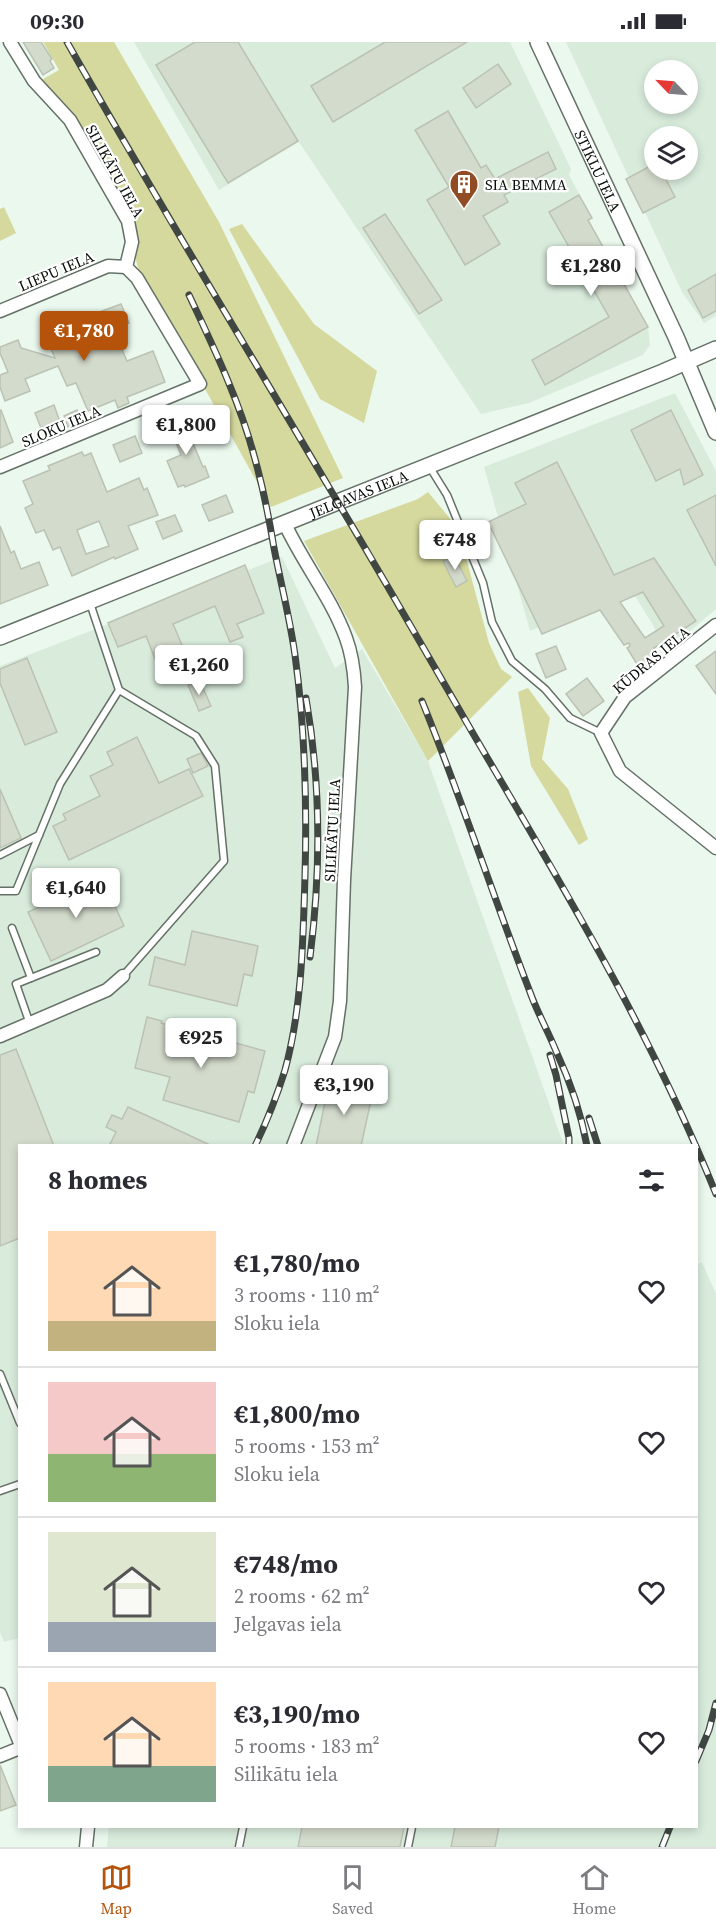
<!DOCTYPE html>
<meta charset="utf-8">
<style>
body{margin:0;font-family:"Source Serif 4",serif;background:#f7f7f7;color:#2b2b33;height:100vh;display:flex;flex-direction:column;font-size:22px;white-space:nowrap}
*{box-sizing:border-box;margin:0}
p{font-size:20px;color:#7c7c81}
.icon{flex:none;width:33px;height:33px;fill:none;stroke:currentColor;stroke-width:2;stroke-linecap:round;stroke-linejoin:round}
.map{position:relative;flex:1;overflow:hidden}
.side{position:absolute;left:18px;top:1102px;width:680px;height:684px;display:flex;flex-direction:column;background:#fff;border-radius:0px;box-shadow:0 3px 9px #0003}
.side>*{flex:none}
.needle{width:39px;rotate:295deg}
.tools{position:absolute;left:644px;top:18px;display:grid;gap:12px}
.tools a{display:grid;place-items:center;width:54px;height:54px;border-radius:50%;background:#fff;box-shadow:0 3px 9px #0003;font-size:30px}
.price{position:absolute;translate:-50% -51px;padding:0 14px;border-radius:6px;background:#fff;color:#222;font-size:20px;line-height:39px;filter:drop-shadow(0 2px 3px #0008)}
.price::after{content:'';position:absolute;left:50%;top:36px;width:18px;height:14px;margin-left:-9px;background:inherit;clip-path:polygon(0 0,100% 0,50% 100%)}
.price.active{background:#b45309;color:#fff}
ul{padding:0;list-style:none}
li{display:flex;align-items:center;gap:18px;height:150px;padding:0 30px}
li+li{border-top:2px solid #e1e1e2}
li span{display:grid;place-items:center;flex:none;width:168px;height:120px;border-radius:0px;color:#555}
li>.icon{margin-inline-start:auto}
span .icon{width:72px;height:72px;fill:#fffc;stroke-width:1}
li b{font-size:26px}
h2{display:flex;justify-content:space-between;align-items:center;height:72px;padding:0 30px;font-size:26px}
.status{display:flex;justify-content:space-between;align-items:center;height:42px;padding:0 30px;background:#fff;direction:ltr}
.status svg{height:16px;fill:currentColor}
.tab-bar{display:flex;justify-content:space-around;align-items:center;height:84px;border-top:2px solid #e1e1e2;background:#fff;font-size:16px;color:#7c7c81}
.tab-bar a{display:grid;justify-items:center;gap:3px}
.tab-bar .active{color:#b45309}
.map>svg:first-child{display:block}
</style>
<div class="status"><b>09:30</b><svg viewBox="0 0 49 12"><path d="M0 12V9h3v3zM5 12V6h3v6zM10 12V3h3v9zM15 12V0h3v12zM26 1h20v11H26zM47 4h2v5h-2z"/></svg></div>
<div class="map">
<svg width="716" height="1805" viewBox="0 0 716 1805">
<rect width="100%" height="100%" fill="#eaf8ed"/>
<g fill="#d9ecdc" fill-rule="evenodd">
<path d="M134 0H510L571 127 569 133 592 176 588 179 648 285 650 303 643 313 529 361 481 372 299 100 219 148Z"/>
<path d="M566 0H716V274L704 281 682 250ZM654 28H687V62H654ZM654 94H687V128H654Z"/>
<path d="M675 351 716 429V567L668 608 631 547 530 589 484 425Z"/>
<path d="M282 515 335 626 362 607 428 719 564 1104H20L19 1596 4 1600 0 1590V624Z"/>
<path d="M702 1220 716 1252V1805H107L109 1785H696V1223Z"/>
</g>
<g fill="#d6d99e">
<path d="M43 0H114L219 180 343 436 271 465 139 229 134 211 133 179 50 52 43 37 59 28Z"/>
<path d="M4 165 16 191 0 199V167Z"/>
<path d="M242 182 314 282 377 329 364 381 320 357 229 187Z"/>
<path d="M428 450 458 486 489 601 501 627 512 635 428 719 304 499 418 457Z"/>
<path d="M528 646 550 676 542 717 568 747 588 797 579 803 531 724 518 650Z"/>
</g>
<g fill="#d3dbcc" stroke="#bbc2b4" stroke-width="1.5" fill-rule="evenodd">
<path d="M23 0H41L52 17 50 19 54 26 43 33Z"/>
<path d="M195 0H238L298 99 228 141 156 23Z"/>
<path d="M385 0H467L333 80 311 44Z"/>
<path d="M498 22 511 42 476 66 463 46Z"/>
<path d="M448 69 481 126 486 123 495 137 548 110 556 127 504 153 508 160 483 174 500 202 465 223 427 158 449 145 415 88Z"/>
<path d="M654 122V128H661L675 155 643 171 626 137Z"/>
<path d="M579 153 592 176 588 178 648 285 545 343 532 318 609 275 549 170Z"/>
<path d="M385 172 442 258 419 272 363 186Z"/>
<path d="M716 232V269L703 276 688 248Z"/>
<path d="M121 262 129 281 113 287 127 319 153 309 165 340 127 355 129 361 118 366 115 358 88 369 76 341 67 344 58 324 25 337 30 349 5 359 0 345V333L8 330 0 311V305L18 298 21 306 55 316 43 288 63 280 65 283Z"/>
<path d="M54 363 60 380 45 386V384L41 386 35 371Z"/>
<path d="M1 368 13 400 0 406V369Z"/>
<path d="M77 368 82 379 68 385 64 374Z"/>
<path d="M671 368 703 433 684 443 680 427 656 439 631 388Z"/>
<path d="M185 374 194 398 192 399 203 425 205 424 209 435 185 445 184 443 178 445 167 419 181 413 168 381Z"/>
<path d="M135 394 142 411 120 420 113 403Z"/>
<path d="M82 410 84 414 91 411 107 450 139 436 144 448 147 446 158 473 128 484 138 507 115 517 114 515 72 534 60 505 53 508 44 488 36 491 25 466 33 462 23 439 50 428 48 424ZM99 479 109 504 86 512 77 488Z"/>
<path d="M557 420 614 533 654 516 696 579 654 606 660 614 640 627 627 606 630 604 629 601 624 603 600 568 542 592 488 480 526 462 515 441ZM643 550 664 584 645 596 620 560Z"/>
<path d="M226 453 233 470 209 479 202 463Z"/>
<path d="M716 453V524L687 468Z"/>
<path d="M175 473 182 489 163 497 156 480Z"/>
<path d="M0 484 11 511 14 509 21 527 39 520 48 543 0 562Z"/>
<path d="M454 514 467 539 456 545 443 519Z"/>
<path d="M245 523 264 571 237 582 243 595 230 600 215 564 173 582 188 617 172 624 169 617 157 622 146 594 118 605 108 581Z"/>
<path d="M556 604 566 627 546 636 536 612Z"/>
<path d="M716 609V652L696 624Z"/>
<path d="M27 616 57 690 25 703 0 641V627Z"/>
<path d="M587 636 604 659 583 674 566 652Z"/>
<path d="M200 639 211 664 199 669 188 643Z"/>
<path d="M137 695 159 741 189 727 203 754 69 818 53 784 66 778 63 772 100 754 90 734 113 723 107 710Z"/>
<path d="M201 711 208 724 193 731 187 717Z"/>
<path d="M0 747 21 796 0 806Z"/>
<path d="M102 836 124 884 51 919 28 870Z"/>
<path d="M192 889 258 904 252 934 244 932 237 964 149 943 155 915 185 923Z"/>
<path d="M147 975 162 979 161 981 265 1009 254 1051 248 1049 239 1080 163 1058 170 1035 135 1026Z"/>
<path d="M16 1007 54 1104H20V1196L0 1204V1013Z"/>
<path d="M329 1040 373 1049 361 1104H316Z"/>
<path d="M128 1065 163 1081 212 1104H109L116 1090 106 1085 112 1073 122 1077Z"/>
<path d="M0 1723 16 1763 0 1769Z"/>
<path d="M302 1785H404L400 1805H298Z"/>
<path d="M455 1785H499L495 1805H451Z"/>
</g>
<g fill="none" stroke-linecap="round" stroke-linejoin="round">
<g stroke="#657167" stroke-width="9">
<g id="service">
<path d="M429 424 447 453 483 541 492 580 512 619 545 647 570 676 601 691"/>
<path d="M90 561 119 648 196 694 215 724 224 819 123 934"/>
<path d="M0 813 39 793"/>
<path d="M0 849H16L60 742 119 648"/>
<path d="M12 886 31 936"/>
<path d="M30 982 16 942 96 910"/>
<path d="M0 1332 20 1381"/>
<path d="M0 1449 20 1442"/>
<path d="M239 1805 243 1785"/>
<path d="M408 1805 412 1785"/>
</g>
</g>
<g stroke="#657167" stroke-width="15">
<g id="minor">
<path d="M10 0 34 39 70 78 128 179 132 200 126 225"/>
<path d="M0 269 108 224 126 225"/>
<path d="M0 425 200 342 137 236 126 225"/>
<path d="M285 482C303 521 331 555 346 596 352 612 354 628 355 645L344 838 340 959 335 995 293 1104"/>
<path d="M716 583 625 655 601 691 620 729 716 806"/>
<path d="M0 994 107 948 123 934"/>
<path d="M0 1652 20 1701"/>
<path d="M0 1714 20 1706"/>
<path d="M86 1805 88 1785"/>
</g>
</g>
<g stroke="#657167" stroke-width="18">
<g id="tertiary">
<path id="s1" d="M538 0 676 295 716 390"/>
<path id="s2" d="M0 595 663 330 716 307"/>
</g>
</g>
<use href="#service" stroke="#fff" stroke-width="6"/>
<use href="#minor" stroke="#fff" stroke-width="12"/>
<use href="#tertiary" stroke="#fff" stroke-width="15"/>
<g stroke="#404742" stroke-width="7">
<g id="rail">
<path d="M67 0C152 150 242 298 330 447 378 527 424 607 471 688 560 840 650 988 716 1152"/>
<path d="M189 253C214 306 240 360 255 417 263 446 269 476 274 506 281 542 290 577 295 613 305 686 307 761 305 834 303 899 302 966 285 1028 277 1054 267 1079 255 1104"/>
<path d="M306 656C321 742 321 829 310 915"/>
<path d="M422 659C461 755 493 854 530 950 537 970 548 989 556 1009 570 1039 581 1071 587 1104"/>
<path d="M550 1013 556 1033 569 1096V1104"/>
<path d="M589 1076 598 1104"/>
<path d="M696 1719 709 1688 716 1661"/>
<path d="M662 1805 670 1785"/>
</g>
</g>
<use href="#rail" stroke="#fff" stroke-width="4.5" stroke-dasharray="14" stroke-linecap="butt"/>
</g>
<defs>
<g id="building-pin" transform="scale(1.5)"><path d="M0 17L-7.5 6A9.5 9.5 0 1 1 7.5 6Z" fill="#924c23" stroke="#fff"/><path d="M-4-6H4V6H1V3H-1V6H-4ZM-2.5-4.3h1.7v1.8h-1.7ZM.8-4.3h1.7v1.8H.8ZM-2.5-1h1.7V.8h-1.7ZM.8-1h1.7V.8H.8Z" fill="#fff"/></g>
</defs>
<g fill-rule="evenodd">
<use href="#building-pin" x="464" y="142"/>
</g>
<g text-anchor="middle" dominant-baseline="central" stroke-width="4.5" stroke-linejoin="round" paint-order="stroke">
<g font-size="15" fill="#090e0a" stroke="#fff">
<text transform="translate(115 129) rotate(61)">SILIKĀTU IELA</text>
<text stroke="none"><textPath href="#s1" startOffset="142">STIKLU IELA</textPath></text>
<text transform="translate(56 229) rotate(-23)">LIEPU IELA</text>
<text transform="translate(61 384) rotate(-23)">SLOKU IELA</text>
<text stroke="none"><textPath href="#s2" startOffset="386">JELGAVAS IELA</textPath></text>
<text transform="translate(651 618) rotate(-40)">KŪDRAS IELA</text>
<text transform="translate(332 788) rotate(-87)">SILIKĀTU IELA</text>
</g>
<g font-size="15" fill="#090e0a" stroke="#fff" text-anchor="start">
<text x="485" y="142">SIA BEMMA</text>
</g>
</g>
</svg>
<div class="tools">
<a><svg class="needle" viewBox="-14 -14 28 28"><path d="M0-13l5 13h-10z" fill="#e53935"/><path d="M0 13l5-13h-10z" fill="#7c7c81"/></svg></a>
<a><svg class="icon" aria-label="layers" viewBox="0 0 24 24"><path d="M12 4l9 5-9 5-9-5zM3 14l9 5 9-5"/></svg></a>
</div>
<b class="price" style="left:591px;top:255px">€1,280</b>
<b class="price active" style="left:84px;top:320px">€1,780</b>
<b class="price" style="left:186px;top:414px">€1,800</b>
<b class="price" style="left:455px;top:529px">€748</b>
<b class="price" style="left:199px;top:654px">€1,260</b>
<b class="price" style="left:76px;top:877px">€1,640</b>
<b class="price" style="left:201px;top:1027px">€925</b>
<b class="price" style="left:344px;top:1074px">€3,190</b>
<section class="side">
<h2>8 homes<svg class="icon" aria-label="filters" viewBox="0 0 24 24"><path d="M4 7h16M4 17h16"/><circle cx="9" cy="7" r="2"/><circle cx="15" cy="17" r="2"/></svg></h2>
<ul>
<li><span style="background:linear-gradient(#ffd9b3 75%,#c2b280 0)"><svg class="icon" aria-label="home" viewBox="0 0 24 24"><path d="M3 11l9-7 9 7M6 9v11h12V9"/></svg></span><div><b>€1,780/mo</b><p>3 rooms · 110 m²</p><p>Sloku iela</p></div><svg class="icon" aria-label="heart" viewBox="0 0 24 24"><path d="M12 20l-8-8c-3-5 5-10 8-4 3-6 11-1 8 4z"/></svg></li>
<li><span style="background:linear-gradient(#f6c9c9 60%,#8fb573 0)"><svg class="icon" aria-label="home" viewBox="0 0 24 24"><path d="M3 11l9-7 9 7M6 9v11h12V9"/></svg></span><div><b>€1,800/mo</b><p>5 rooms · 153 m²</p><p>Sloku iela</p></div><svg class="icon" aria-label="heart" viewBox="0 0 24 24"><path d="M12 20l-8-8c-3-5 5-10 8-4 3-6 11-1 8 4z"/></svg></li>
<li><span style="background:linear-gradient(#dfe7d0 75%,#9aa5b1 0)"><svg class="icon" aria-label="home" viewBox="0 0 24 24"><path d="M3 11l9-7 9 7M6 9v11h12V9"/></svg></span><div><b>€748/mo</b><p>2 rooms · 62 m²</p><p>Jelgavas iela</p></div><svg class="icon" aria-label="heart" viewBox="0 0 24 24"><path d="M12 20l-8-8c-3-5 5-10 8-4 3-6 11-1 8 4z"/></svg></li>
<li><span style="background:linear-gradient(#ffd9b3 70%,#7fa58c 0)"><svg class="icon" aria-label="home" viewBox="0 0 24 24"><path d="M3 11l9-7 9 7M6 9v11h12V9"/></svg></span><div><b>€3,190/mo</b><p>5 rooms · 183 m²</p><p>Silikātu iela</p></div><svg class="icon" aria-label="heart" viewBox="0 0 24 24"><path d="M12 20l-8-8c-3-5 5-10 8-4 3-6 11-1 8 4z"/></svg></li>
</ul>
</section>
</div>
<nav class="tab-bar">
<a class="active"><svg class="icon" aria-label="map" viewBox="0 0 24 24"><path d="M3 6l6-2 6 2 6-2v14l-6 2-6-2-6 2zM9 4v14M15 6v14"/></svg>Map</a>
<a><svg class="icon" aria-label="saved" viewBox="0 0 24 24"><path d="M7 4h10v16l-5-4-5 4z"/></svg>Saved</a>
<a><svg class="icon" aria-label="home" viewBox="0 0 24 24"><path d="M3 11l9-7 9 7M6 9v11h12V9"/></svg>Home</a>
</nav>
